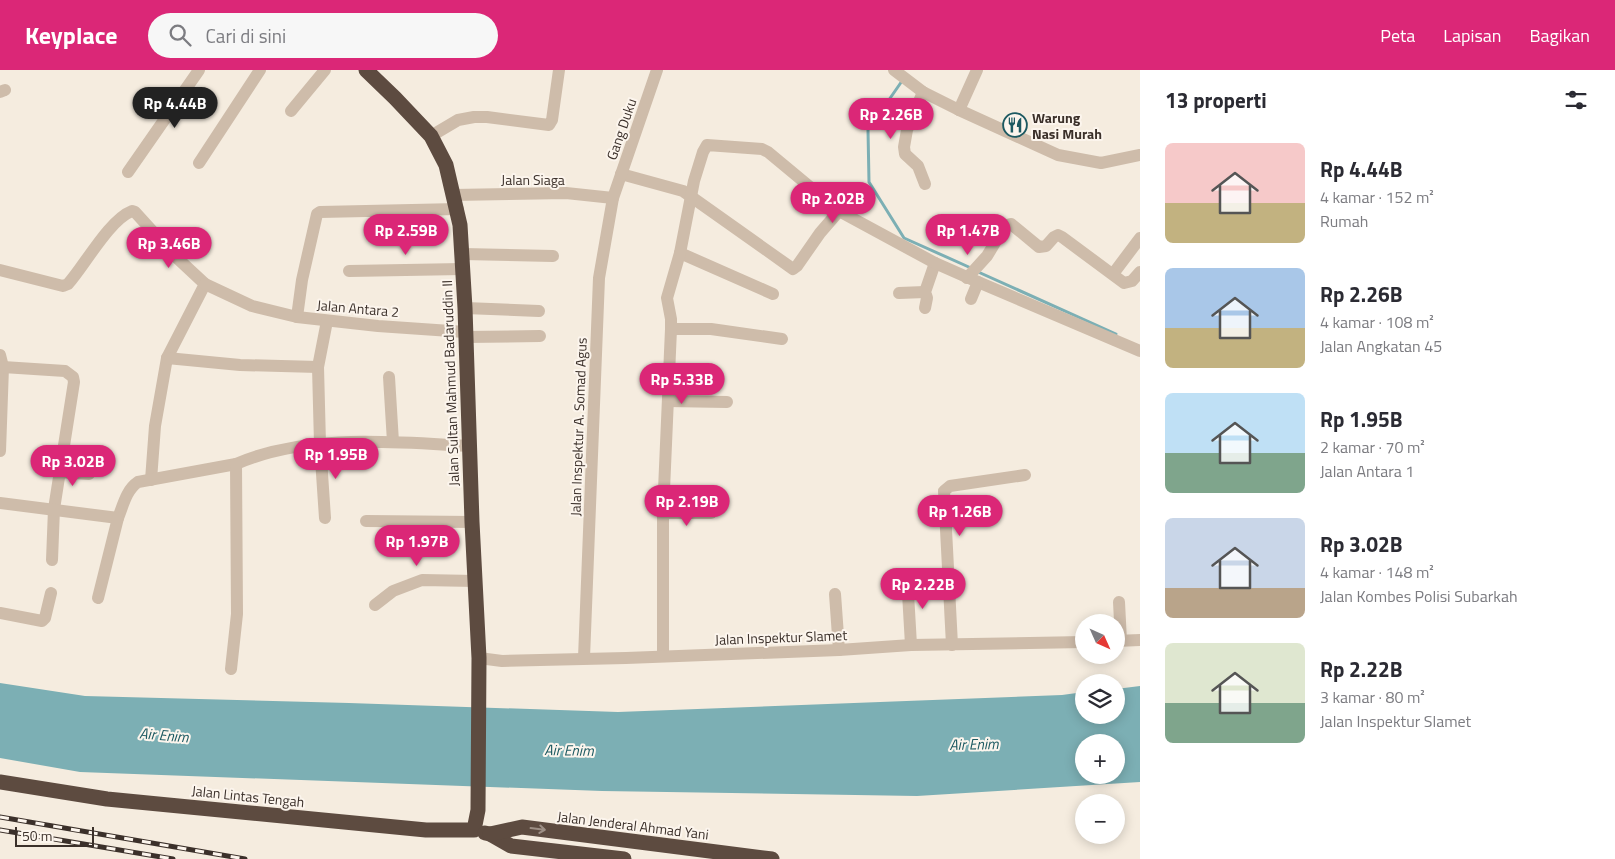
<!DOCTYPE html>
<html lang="id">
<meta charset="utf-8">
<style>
body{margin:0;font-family:"Titillium Web",sans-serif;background:#f7f7f7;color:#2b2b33;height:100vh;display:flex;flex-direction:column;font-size:19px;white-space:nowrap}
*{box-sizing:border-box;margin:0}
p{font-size:16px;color:#7c7c81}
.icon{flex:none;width:28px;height:28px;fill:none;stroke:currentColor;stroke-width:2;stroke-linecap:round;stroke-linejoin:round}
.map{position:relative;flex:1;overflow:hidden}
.drawer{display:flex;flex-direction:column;background:#fff;width:475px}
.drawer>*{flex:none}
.needle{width:32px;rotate:135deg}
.buttons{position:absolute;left:1075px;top:544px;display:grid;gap:10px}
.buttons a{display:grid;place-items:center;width:50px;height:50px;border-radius:50%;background:#fff;box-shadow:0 2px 12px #0003;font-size:25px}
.scale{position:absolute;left:15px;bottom:12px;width:79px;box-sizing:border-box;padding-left:5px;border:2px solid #3b302a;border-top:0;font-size:14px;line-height:18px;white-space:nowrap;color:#3b302a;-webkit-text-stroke:4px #fcf5ed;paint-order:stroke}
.price{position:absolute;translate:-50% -42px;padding:0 11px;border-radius:18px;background:#db2777;color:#fff;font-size:16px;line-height:32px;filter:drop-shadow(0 1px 2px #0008)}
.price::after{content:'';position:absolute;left:50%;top:30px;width:15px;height:11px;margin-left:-8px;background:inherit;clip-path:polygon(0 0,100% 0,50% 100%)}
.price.active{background:#222;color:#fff}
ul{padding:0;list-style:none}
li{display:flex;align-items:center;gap:15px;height:125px;padding:0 25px}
li span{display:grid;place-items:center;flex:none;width:140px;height:100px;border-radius:8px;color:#555}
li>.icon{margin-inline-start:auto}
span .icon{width:60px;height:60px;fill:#fffc;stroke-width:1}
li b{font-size:21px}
h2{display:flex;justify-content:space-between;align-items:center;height:60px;padding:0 25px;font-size:21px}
header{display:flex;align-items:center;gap:30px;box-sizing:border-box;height:70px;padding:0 25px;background:#db2777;color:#fff}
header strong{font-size:24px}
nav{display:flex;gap:28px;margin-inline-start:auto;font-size:18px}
.search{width:350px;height:45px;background:#f7f7f7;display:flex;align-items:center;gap:12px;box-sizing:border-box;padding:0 18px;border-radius:28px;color:#7c7c81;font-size:19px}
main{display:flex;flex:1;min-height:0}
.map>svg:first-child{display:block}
</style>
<header>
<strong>Keyplace</strong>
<div class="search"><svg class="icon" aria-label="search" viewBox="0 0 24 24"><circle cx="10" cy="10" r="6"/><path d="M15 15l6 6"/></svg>Cari di sini</div>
<nav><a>Peta</a><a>Lapisan</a><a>Bagikan</a></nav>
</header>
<main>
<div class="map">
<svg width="1140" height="789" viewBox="0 0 1140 789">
<rect width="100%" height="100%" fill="#f5ecdf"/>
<path fill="#7cafb4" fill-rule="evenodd" d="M0 613 85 626 349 633 618 642 1062 625 1084 622V645H1116V619L1140 616V712L917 726 602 721 80 702 0 688ZM1084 672H1116V705H1084Z"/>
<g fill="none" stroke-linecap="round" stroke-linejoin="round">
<g stroke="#7cafb4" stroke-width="3">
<path d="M902 11 868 60 869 112 904 168 971 198"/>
<path d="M976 201 1116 264"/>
</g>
<g stroke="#cebcaa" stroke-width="12">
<path d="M894 0 923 22 959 40 1058 85 1101 93 1140 85"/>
<path d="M0 22 5 20"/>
<path d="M923 22 907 60 904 77 905 84 918 96 925 114"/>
<path d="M959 40 977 0"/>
<path d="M291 41 325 0"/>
<path d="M431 66 458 50 474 47H487L549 55 552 50 559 0"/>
<path d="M199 93 260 0"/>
<path d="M128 102 199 0"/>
<path d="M621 104 683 121 793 199 797 196 820 163 839 141"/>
<path d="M453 125 566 123 613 128"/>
<path d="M458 139 320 142 317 144 302 210 297 247 378 256 465 262"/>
<path d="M680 183 773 224"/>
<path d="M463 184 553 186"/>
<path d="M0 200 63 216 68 214C85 195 109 150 132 141L135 142 175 186 205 214 167 288 155 356 151 410"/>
<path d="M349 201 462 199"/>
<path d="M1113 204 1140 168"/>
<path d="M967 208 987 186 1005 156 1011 154 1039 177 1046 176 1054 167 1058 165 1062 167 1124 213 1132 211 1140 202"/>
<path d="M978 212 1140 281"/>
<path d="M205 214 252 236 297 247"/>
<path d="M899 223 925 222"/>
<path d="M465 238 539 241"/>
<path d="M925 238 927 228 925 222 935 193"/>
<path d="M671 259H711L782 269"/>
<path d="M465 267 540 266"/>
<path d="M0 285 3 297 0 381"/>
<path d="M167 288 240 295 318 297"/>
<path d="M3 297 65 301 73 307 74 312 54 439 52 490"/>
<path d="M389 307 393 372"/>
<path d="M668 331 727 332"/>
<path d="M59 402 89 404"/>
<path d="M0 433 118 448C123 436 126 420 138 412L236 394C308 363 393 372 470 376"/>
<path d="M663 443H711"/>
<path d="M325 448 320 374 318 297 327 251"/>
<path d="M366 451 472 452"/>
<path d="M907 506 911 575"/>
<path d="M835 524 839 580"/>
<path d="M98 528 118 448"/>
<path d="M1119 532 1121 571"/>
<path d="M375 535 393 521 422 510 475 511"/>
<path d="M0 543 42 551 45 548 51 523"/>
<path d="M1116 571 1140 570"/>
<path d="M952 575 944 421 950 416 1025 405"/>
<path d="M663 586V443L671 259V249L667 228 680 183 694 111 703 82 707 75 762 79 768 82 839 141 935 193 978 212 971 229"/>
<path d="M479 588 502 591 626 588 839 580 911 575 1084 572"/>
<path d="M584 588 599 208 613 128 657 0"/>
<path d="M231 599 237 544 236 394"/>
</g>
<g stroke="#5d4b40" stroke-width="15">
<path d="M0 712 107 729 426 760H474L478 740 479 588 472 452 465 238 460 155 446 95 431 66 395 28 366 0"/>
<path d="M485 763 490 764 511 776 624 789"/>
<path d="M490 764 522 757 772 789"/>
</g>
<g stroke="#3b302a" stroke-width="5">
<g id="rail">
<path d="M0 747 245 789"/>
<path d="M0 760 173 789"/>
</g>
</g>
<use href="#rail" stroke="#fcf5ed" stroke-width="3" stroke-dasharray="9" stroke-linecap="butt"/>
</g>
<defs><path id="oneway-shaft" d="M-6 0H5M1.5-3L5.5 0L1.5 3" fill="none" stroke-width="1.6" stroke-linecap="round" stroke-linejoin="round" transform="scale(1.25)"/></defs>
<use stroke="#9d8f85" href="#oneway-shaft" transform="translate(538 759) rotate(7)"/>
<defs>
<g id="restaurant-ring" transform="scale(1.25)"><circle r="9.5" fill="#fcf5ed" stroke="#1c5961" stroke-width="1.5"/><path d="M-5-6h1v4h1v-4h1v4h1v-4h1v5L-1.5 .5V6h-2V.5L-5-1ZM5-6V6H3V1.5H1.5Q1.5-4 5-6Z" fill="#1c5961"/></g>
</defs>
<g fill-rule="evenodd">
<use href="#restaurant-ring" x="1015" y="55"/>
</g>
<g text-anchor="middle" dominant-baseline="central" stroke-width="4" stroke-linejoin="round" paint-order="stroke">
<g font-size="14" font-weight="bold" fill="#3b302a" stroke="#fcf5ed" text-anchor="start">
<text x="1032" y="47">Warung<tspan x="1032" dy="16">Nasi Murah</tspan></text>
</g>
<g font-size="14" fill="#3b302a" stroke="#fcf5ed">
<text transform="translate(621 59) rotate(-71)">Gang Duku</text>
<text x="533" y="109">Jalan Siaga</text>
<text transform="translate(358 238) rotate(5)">Jalan Antara 2</text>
<text transform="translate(450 313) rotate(-92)">Jalan Sultan Mahmud Badaruddin II</text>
<text transform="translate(578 357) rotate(-88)">Jalan Inspektur A. Somad Agus</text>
<text transform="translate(781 567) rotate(-2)">Jalan Inspektur Slamet</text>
<text transform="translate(248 726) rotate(6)">Jalan Lintas Tengah</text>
<text transform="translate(633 755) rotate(7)">Jalan Jenderal Ahmad Yani</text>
</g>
<g font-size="15" font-style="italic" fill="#1c5961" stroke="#fcf5ed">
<text transform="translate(164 665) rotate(5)">Air Enim</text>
<text transform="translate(974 674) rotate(-1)">Air Enim</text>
<text transform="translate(569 680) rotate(1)">Air Enim</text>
</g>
</g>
</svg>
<div class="buttons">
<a><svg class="needle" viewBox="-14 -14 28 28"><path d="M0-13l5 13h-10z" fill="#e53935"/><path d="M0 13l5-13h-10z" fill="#7c7c81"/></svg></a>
<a><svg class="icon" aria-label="layers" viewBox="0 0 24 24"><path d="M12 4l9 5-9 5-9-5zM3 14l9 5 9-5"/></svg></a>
<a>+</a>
<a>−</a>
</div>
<div class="scale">50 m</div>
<b class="price active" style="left:175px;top:59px">Rp 4.44B</b>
<b class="price" style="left:891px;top:70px">Rp 2.26B</b>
<b class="price" style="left:833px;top:154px">Rp 2.02B</b>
<b class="price" style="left:406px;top:186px">Rp 2.59B</b>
<b class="price" style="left:968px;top:186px">Rp 1.47B</b>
<b class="price" style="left:169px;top:199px">Rp 3.46B</b>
<b class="price" style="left:682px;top:335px">Rp 5.33B</b>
<b class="price" style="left:336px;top:410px">Rp 1.95B</b>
<b class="price" style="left:73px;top:417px">Rp 3.02B</b>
<b class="price" style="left:687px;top:457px">Rp 2.19B</b>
<b class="price" style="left:960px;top:467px">Rp 1.26B</b>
<b class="price" style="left:417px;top:497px">Rp 1.97B</b>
<b class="price" style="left:923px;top:540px">Rp 2.22B</b>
</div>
<section class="drawer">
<h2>13 properti<svg class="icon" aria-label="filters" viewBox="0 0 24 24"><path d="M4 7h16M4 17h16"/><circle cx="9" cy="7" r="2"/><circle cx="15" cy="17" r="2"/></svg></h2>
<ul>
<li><span style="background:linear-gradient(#f6c9c9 60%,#c2b280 0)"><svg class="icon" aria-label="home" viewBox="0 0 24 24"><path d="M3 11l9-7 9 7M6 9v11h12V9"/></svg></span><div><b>Rp 4.44B</b><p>4 kamar · 152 m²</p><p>Rumah</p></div></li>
<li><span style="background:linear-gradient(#a9c7e8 60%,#c2b280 0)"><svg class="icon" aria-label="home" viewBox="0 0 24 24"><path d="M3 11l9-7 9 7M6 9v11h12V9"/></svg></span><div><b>Rp 2.26B</b><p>4 kamar · 108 m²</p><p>Jalan Angkatan 45</p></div></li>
<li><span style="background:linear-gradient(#bfe0f5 60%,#7fa58c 0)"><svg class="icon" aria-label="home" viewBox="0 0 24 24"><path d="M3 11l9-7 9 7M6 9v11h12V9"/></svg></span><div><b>Rp 1.95B</b><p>2 kamar · 70 m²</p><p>Jalan Antara 1</p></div></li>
<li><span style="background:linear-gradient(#c9d6e8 70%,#b9a48a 0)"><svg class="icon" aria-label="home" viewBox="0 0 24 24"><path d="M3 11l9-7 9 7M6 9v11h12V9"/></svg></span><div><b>Rp 3.02B</b><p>4 kamar · 148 m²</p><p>Jalan Kombes Polisi Subarkah</p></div></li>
<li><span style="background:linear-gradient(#dfe7d0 60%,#7fa58c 0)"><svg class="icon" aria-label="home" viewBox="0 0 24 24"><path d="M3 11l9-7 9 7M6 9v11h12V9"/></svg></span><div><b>Rp 2.22B</b><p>3 kamar · 80 m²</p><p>Jalan Inspektur Slamet</p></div></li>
</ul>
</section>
</main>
